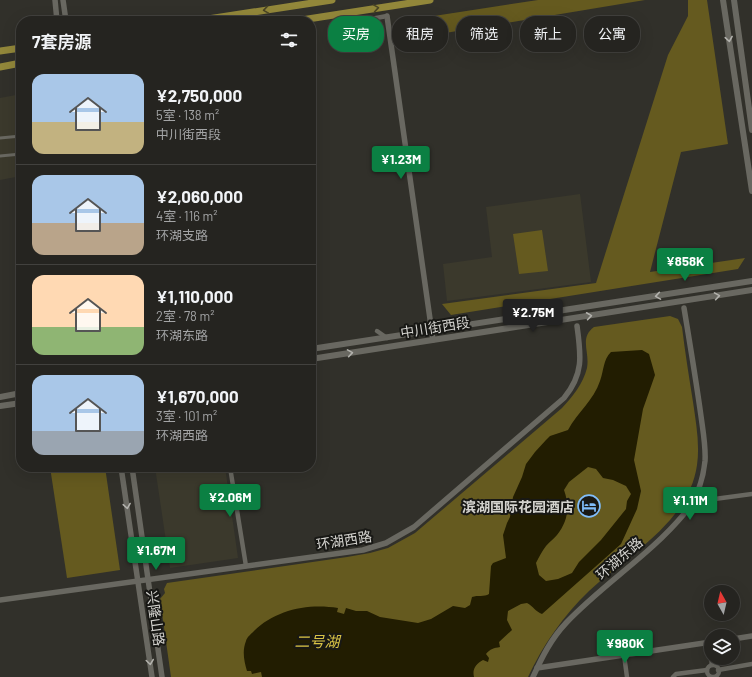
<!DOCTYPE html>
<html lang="zh">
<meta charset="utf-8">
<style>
body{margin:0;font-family:Barlow,"Noto Sans SC",sans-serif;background:#2d2c29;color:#f1f3f6;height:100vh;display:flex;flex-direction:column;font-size:15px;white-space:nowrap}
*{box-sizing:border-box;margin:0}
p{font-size:13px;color:#a3a4a5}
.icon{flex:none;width:22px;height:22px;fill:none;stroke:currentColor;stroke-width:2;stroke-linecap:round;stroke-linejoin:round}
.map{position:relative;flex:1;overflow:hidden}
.sheet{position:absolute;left:16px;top:16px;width:300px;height:456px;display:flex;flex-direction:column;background:#252420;border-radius:16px;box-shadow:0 4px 16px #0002,0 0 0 1px #42413e}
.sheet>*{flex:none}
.hud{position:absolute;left:328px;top:16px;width:364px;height:36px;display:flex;gap:8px}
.needle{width:26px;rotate:352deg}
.tools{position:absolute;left:704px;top:585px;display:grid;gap:8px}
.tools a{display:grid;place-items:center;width:36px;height:36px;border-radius:50%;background:#252420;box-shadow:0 4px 16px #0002,0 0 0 1px #42413e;font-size:20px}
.price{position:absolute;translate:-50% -34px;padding:0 9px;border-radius:4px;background:#0b8043;color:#fff;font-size:13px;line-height:26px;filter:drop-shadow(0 1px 2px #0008)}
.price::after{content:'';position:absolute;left:50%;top:24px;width:12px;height:9px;margin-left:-6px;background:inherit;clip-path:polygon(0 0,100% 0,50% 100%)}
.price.on{background:#222;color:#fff}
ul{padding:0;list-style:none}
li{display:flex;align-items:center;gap:12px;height:100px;padding:0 16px}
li+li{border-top:1px solid #42413e}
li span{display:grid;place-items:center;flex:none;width:112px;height:80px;border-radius:12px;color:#555}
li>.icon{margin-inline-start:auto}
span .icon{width:48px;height:48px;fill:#fffc;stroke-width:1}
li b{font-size:17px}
h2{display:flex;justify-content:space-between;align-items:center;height:48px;padding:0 16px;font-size:17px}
.chip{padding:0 14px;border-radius:16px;background:#252420;box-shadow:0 4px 16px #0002,0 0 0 1px #42413e;font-size:14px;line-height:36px}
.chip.on{background:#0b8043;color:#fff}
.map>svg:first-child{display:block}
</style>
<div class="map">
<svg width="752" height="677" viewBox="0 0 752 677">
<rect width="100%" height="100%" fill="#31302a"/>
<g fill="#3b392c">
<path d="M21 94V176L0 180V98Z"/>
<path d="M580 194 591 282 447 301 443 264 492 257 486 207Z"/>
<path d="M155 467H225L238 558 170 568Z"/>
</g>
<g fill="#655a1f">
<path d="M538 0H645L409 39 408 20Z"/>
<path d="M688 0H707L728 144 681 152 650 272 745 258 738 269 451 315 442 304 596 283 668 55 688 16Z"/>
<path d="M542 230 548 271 519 274 513 234Z"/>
<path d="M670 316 678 319 682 327C685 352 689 377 693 402 696 423 700 444 697 465 689 522 628 555 589 591 563 616 543 645 528 677H171L160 599 165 593 164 589 167 583 347 557 370 553 388 548 415 533 562 408C573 396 583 384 587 368 590 352 579 338 594 327Z"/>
<path d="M50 467H105L120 570 67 578Z"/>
</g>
<path fill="#221d01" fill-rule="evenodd" d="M642 350 649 354 655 375 643 409 634 460 641 491 637 509 621 544 542 614C536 612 533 606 527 603L521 604 508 611 507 620 512 630 499 642 500 647C494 648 490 649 486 654L489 658 488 662 483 660C476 664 472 669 474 677H262L261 672 252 674 251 671H247C244 661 242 651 246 641 247 637 251 634 254 631 275 610 308 603 338 608L337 612 344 614 346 608 356 611H367L380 617 418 623 431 619 453 606 465 608 470 605 472 597C478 595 484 597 489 594L491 566 493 563 506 558 503 535 507 523 510 517 513 497 522 477 526 464 535 452 546 440 550 436 568 430C577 413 594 400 600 381 604 370 603 360 611 352ZM588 467 596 469 603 478 613 480 626 486 631 494 627 501 626 509 601 540 579 562 572 573 558 579 546 581 539 575 536 563C539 557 542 551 546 546 549 542 554 539 557 535 568 521 570 507 564 490L569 482Z"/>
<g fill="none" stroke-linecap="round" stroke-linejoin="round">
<g stroke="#696861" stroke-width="3">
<path d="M0 138 21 136"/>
<path d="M0 156 21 154"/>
</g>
<g stroke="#696861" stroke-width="4.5">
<path d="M341 15 360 21 387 16"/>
<path d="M377 331 387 338"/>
<path d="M230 467 246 566"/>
<path d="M692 502 752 494"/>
<path d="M709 642 712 665"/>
<path d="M624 655 627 677"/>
<circle cx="713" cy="671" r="6"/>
<path d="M718 670 752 664"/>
<path d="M673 677 676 674 707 670"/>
</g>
<g stroke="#696861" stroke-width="5.5">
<path d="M55 0 57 21"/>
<path d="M63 0 66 21"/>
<path d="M387 16 433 340"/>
<path d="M121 467 152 677"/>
<path d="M132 467 162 677"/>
<path d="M0 600 363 550 386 543 414 527 564 398C584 374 581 355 577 326"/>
<path d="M733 639 752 636"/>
<path d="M537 668 711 642"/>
<path d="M533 677C542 657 551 639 566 623 603 584 650 555 684 514 696 500 703 480 705 461 706 447 703 431 701 416 696 380 690 344 684 308"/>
</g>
<g stroke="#696861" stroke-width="6">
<path d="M723 0 752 191"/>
<path d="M734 0 752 130"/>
<path d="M311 349 752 281"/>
<path d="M311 359 752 290"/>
<path d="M0 397 21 393"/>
<path d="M0 406 21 403"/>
</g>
<g stroke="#92873a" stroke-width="7">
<path d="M195 21 332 0"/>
<path d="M295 21 430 0"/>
<path d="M0 51 21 48"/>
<path d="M0 67 21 63"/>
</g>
</g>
<defs><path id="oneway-chevron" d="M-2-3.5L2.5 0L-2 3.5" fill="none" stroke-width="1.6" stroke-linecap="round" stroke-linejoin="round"/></defs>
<g stroke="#494424">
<use href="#oneway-chevron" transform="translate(376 8) rotate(-9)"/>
<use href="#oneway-chevron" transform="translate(266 10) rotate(171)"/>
</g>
<g stroke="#b3b2ad">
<use href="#oneway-chevron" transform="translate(729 39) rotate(81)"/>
<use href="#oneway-chevron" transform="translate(658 296) rotate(171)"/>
<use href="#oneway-chevron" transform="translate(717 296) rotate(-9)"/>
<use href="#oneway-chevron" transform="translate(589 316) rotate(-8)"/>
<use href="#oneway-chevron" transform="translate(350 353) rotate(-9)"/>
<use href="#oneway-chevron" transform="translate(127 506) rotate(81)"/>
<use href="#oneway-chevron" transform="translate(150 662) rotate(82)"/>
</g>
<defs>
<g id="hotel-ring" transform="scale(1.15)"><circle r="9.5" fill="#181815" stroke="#80bdfa" stroke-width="1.5"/><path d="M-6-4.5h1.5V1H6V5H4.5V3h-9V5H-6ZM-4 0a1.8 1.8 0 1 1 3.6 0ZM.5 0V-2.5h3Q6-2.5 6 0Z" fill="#80bdfa"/></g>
</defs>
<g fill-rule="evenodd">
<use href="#hotel-ring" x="589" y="506"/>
</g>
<g text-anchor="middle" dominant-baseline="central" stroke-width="4" stroke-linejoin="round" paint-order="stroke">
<g font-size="14" fill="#d3d2ce" stroke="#181815">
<text transform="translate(435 327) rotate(-9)">中川街西段</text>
<text transform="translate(344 540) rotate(-9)">环湖西路</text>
<text transform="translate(619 558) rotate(-41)">环湖东路</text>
<text transform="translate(156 618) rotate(82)">兴隆山路</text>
</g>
<g font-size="14" font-weight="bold" fill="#d3d2ce" stroke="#181815" text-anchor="end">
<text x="574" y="506">滨湖国际花园酒店</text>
</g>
<g font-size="15" font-style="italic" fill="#d8c245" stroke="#181815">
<text x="317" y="641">二号湖</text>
</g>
</g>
</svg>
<div class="tools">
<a><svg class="needle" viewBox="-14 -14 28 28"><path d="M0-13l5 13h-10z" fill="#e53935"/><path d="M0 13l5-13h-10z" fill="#a3a4a5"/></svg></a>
<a><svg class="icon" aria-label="layers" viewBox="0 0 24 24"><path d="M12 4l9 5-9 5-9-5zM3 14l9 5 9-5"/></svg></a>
</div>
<b class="price" style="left:401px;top:180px">¥1.23M</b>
<b class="price" style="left:685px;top:282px">¥858K</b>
<b class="price on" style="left:533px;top:333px">¥2.75M</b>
<b class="price" style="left:230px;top:518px">¥2.06M</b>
<b class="price" style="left:690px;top:521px">¥1.11M</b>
<b class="price" style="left:156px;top:571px">¥1.67M</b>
<b class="price" style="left:625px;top:664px">¥980K</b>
<div class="hud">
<a class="chip on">买房</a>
<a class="chip">租房</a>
<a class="chip">筛选</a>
<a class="chip">新上</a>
<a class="chip">公寓</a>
</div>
<section class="sheet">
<h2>7套房源<svg class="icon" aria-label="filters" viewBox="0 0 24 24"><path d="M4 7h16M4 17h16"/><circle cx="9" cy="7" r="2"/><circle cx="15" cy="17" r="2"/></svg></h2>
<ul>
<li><span style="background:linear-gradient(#a9c7e8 60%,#c2b280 0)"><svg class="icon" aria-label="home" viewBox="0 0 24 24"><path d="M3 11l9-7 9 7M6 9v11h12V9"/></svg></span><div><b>¥2,750,000</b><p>5室 · 138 m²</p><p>中川街西段</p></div></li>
<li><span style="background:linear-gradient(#a9c7e8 60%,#b9a48a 0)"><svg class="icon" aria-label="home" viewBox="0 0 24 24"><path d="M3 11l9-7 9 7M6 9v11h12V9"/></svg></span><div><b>¥2,060,000</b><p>4室 · 116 m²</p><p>环湖支路</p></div></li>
<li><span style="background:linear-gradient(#ffd9b3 65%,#8fb573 0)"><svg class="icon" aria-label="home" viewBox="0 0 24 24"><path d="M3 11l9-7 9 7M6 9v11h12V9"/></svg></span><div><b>¥1,110,000</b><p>2室 · 78 m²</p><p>环湖东路</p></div></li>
<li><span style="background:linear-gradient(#a9c7e8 70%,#9aa5b1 0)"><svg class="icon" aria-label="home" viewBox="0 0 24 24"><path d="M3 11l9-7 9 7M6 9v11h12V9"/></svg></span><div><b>¥1,670,000</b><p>3室 · 101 m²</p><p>环湖西路</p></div></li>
</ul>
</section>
</div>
